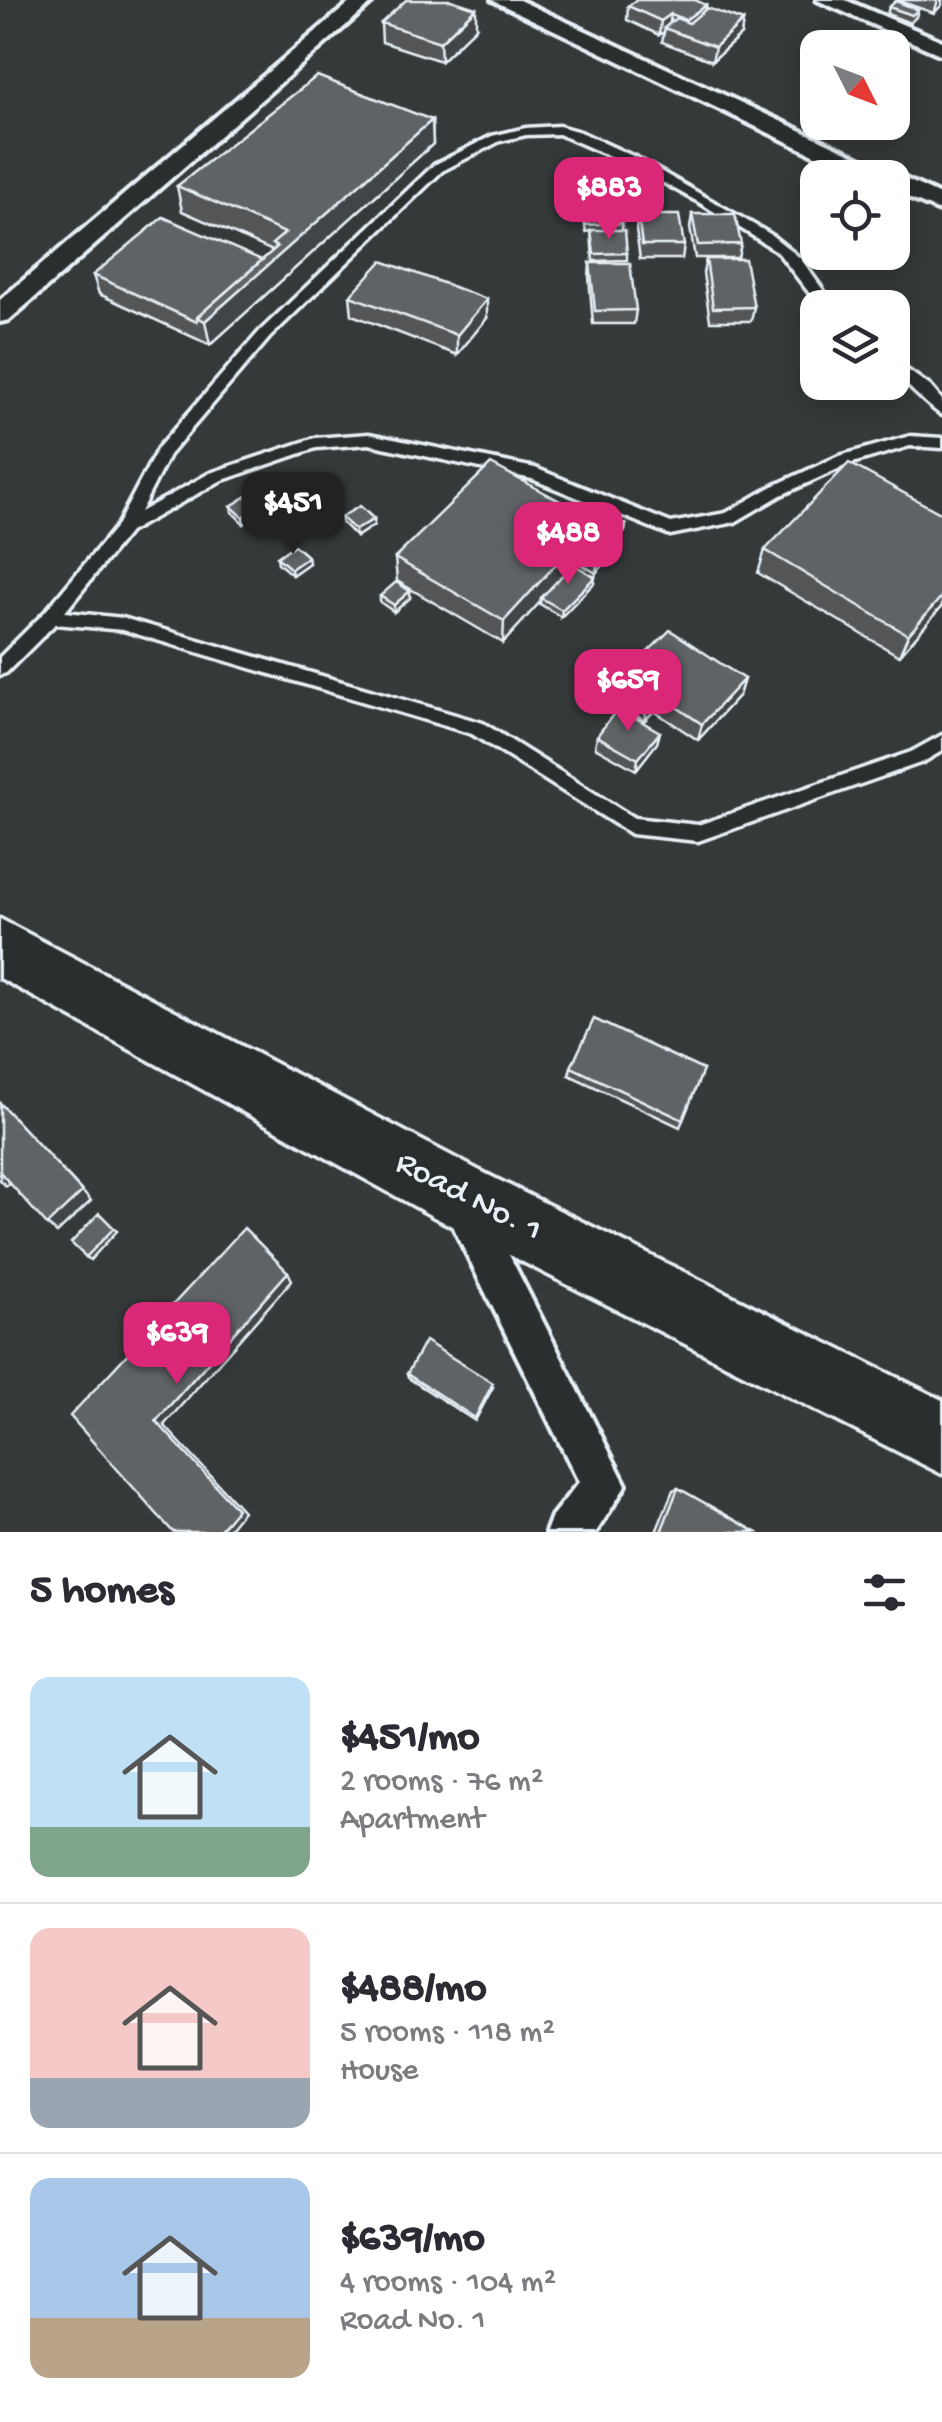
<!DOCTYPE html>
<meta charset="utf-8">
<style>
body{margin:0;font-family:"Gochi Hand",sans-serif;background:#f7f7f7;color:#2b2b33;height:100vh;display:flex;flex-direction:column;font-size:38px;white-space:nowrap}
*{box-sizing:border-box;margin:0}
p{font-size:32px;color:#7c7c81}
.icon{flex:none;width:55px;height:55px;fill:none;stroke:currentColor;stroke-width:2;stroke-linecap:round;stroke-linejoin:round}
.map{position:relative;height:1532px;overflow:hidden}
.details{display:flex;flex-direction:column;background:#fff;flex:1}
.details>*{flex:none}
.needle{width:65px;rotate:132deg}
.buttons{position:absolute;left:800px;top:30px;display:grid;gap:20px}
.buttons a{display:grid;place-items:center;width:110px;height:110px;border-radius:20px;background:#fff;box-shadow:0 5px 25px #0003;font-size:50px}
.price{position:absolute;translate:-50% -85px;padding:0 22px;border-radius:20px;background:#db2777;color:#fff;font-size:32px;line-height:65px;filter:drop-shadow(0 2px 5px #0008)}
.price::after{content:'';position:absolute;left:50%;top:60px;width:30px;height:22px;margin-left:-15px;background:inherit;clip-path:polygon(0 0,100% 0,50% 100%)}
.price.current{background:#222;color:#fff}
ul{padding:0;list-style:none}
li{display:flex;align-items:center;gap:30px;height:250px;padding:0 30px}
li+li{border-top:2px solid #e1e1e2}
li span{display:grid;place-items:center;flex:none;width:280px;height:200px;border-radius:20px;color:#555}
li>.icon{margin-inline-start:auto}
span .icon{width:120px;height:120px;fill:#fffc;stroke-width:1}
li b{font-size:42px}
h2{display:flex;justify-content:space-between;align-items:center;height:120px;padding:0 30px;font-size:42px}
.map>svg:first-child{display:block}
</style>
<div class="map">
<svg width="942" height="1532" viewBox="0 0 942 1532">
<rect width="100%" height="100%" fill="#35393a"/>
<filter id="ink" filterUnits="userSpaceOnUse"><feTurbulence type="fractalNoise" baseFrequency=".01" numOctaves="2"/><feDisplacementMap in="SourceGraphic" scale="20" xChannelSelector="R" yChannelSelector="G"/><feConvolveMatrix kernelMatrix="1 2 1 2 8 2 1 2 1" color-interpolation-filters="sRGB"/></filter>
<g filter="url(#ink)">
<g fill="none" stroke-linecap="round" stroke-linejoin="round">
<g stroke="#e8f1f8" stroke-width="7">
<g id="lane">
<path d="M559 126 580 132 639 159 770 234 800 258 836 308H821L777 251 702 204 631 165 559 134 526 135 500 141 442 171 270 337 169 455 140 512 210 473 315 438 369 434 535 468 671 523 726 513 771 487 839 456 910 436 942 438V448L910 446 849 464 781 495 735 522 670 535 532 479 369 444 316 448 220 481 129 532 65 612 123 618 483 723 634 818 698 825 911 752 942 735V751L923 762 698 841 631 834 472 734 123 630 55 624 6 673 0 675V657L45 612 118 524 158 448 260 331 434 165 492 136 526 128Z"/>
<path d="M892 359 930 386 942 400V415C928 407 908 384 892 372Z"/>
</g>
</g>
<g stroke="#e8f1f8" stroke-width="8">
<g id="street">
<path d="M353 0H375L9 320 0 322V300Z"/>
<path d="M492 0H519L942 196V212L892 191V178H863Z"/>
<path d="M817 0H845L942 41V55Z"/>
<path d="M461 1182 475 1188 626 1485 596 1532H546L552 1516 579 1482 441 1202 447 1188Z"/>
</g>
</g>
<g stroke="#e8f1f8" stroke-width="7">
<path id="highway" d="M0 919 480 1171 942 1400V1474L434 1217 0 978Z"/>
</g>
<use href="#lane" fill="#2a2d2e" fill-rule="evenodd"/>
<use href="#street" fill="#2a2d2e" fill-rule="evenodd"/>
<use href="#highway" fill="#2a2d2e" fill-rule="evenodd"/>
</g>
<g fill="#525557" stroke="#e8f1f8" stroke-width="2.5">
<path d="M896 0H942L934 13Z"/>
<path d="M706 5V9L743 21 741 35 712 61 662 42 664 32 659 35 627 20 628 6Z"/>
<path d="M889 7 918 10 916 17 910 23 887 14Z"/>
<path d="M381 23 476 27 441 61 382 42Z"/>
<path d="M432 120 433 144 210 345 99 294 93 275 262 260 273 251 182 211 177 186Z"/>
<path d="M582 203 622 223V230L627 253V260L593 261 591 231 586 232 582 210Z"/>
<path d="M692 214 741 244 738 258H695L690 228Z"/>
<path d="M638 215 684 245 682 259H640L636 229Z"/>
<path d="M706 259 754 307 751 321H710L703 273Z"/>
<path d="M590 263 636 310 634 324H593L589 277Z"/>
<path d="M350 296 487 318 457 355 352 315Z"/>
<path d="M231 506 259 507 260 514 244 524 232 512Z"/>
<path d="M578 511 626 525 625 531 614 545 613 554 596 573 577 562 574 565 594 583 561 617 540 604V602L503 643 397 581 395 558Z"/>
<path d="M341 517 374 519V525L356 537 342 523Z"/>
<path d="M765 550 942 606 899 656 758 573Z"/>
<path d="M277 557H308L309 563 292 575 278 563Z"/>
<path d="M410 591V598L394 612 380 602V596Z"/>
<path d="M744 679 739 695 698 740 654 711 644 721 614 700 616 683Z"/>
<path d="M660 732 657 743 636 770 595 747 597 736Z"/>
<path d="M571 1067 703 1070 680 1127 569 1075Z"/>
<path d="M407 1374 493 1387 475 1421 408 1378Z"/>
<path d="M678 1488 756 1532H656L673 1490Z"/>
</g>
<g fill="#424547" stroke="#e8f1f8" stroke-width="2.5">
<path d="M938 0H942V5L934 13Z"/>
<path d="M706 5 704 19 683 34 685 20Z"/>
<path d="M476 8V27L441 61 440 42Z"/>
<path d="M671 14 669 28H664V32L659 35 661 21Z"/>
<path d="M743 21 741 35 712 61 715 47Z"/>
<path d="M432 120 433 144 210 345 205 321Z"/>
<path d="M487 299V318L457 355V335Z"/>
<path d="M259 507 260 514 244 524 243 517Z"/>
<path d="M374 519V525L356 537 355 530Z"/>
<path d="M626 525 625 531 614 545 613 554 596 573 599 550 616 531Z"/>
<path d="M579 539 577 562 543 599 541 598 540 602 503 643 504 621Z"/>
<path d="M308 557 309 563 292 575 291 569Z"/>
<path d="M595 577 594 583 561 617 562 610Z"/>
<path d="M410 591V598L394 612V605Z"/>
<path d="M942 596V606L899 656 908 635Z"/>
<path d="M744 679 739 695 698 740 702 724Z"/>
<path d="M657 694 654 711 644 721 648 704Z"/>
<path d="M660 732 657 743 636 770 638 759Z"/>
<path d="M0 1103 91 1201 57 1233 47 1225Z"/>
<path d="M0 1172 11 1181 6 1186 0 1180Z"/>
<path d="M114 1228 117 1231 90 1260 86 1257Z"/>
<path d="M288 1272 292 1280 164 1425 243 1511 226 1532H218L156 1421Z"/>
</g>
<g fill="#5f6365" stroke="#e8f1f8" stroke-width="2.5">
<path d="M406 0H451L476 8 440 42 381 23Z"/>
<path d="M637 0H695L706 5 685 20 671 14 661 21 628 6Z"/>
<path d="M896 1 918 10 912 15 889 7Z"/>
<path d="M707 8 743 21 715 47 664 28 676 18 689 23Z"/>
<path d="M317 76 432 120 205 321 197 317 277 247 272 244 285 233 177 186Z"/>
<path d="M618 201 622 223 586 225 582 203Z"/>
<path d="M692 214H735L741 244 698 245Z"/>
<path d="M638 215H679L684 245H642Z"/>
<path d="M163 217 262 260 197 317V322L93 275Z"/>
<path d="M591 230H625L627 253 594 254Z"/>
<path d="M706 259H745L754 307 713 308Z"/>
<path d="M382 261 487 299 457 335 350 296Z"/>
<path d="M590 263H630L636 310 595 311Z"/>
<path d="M849 463 942 514V596L908 635 765 550Z"/>
<path d="M491 464 616 531 599 550 579 539 504 621 395 558Z"/>
<path d="M247 496 259 507 243 517 231 506Z"/>
<path d="M583 505 626 525 615 538 616 531 578 511Z"/>
<path d="M360 506 374 519 355 530 341 517Z"/>
<path d="M294 545 308 557 291 569 277 557Z"/>
<path d="M573 564 595 577 562 610 541 598Z"/>
<path d="M396 582 410 591 394 605 380 596Z"/>
<path d="M670 630 744 679 702 724 657 694 648 704 616 683Z"/>
<path d="M618 708 660 732 638 759 597 736Z"/>
<path d="M594 1019 703 1070 683 1120 571 1067Z"/>
<path d="M0 1103 82 1192 47 1225 0 1172Z"/>
<path d="M99 1213 114 1228 86 1257 71 1243Z"/>
<path d="M244 1228 288 1272 156 1421 237 1509 218 1532H173L70 1416Z"/>
<path d="M425 1341 493 1383 475 1418 407 1374Z"/>
<path d="M678 1488 756 1532H661Z"/>
</g>
</g>
<g text-anchor="middle" dominant-baseline="central" stroke-width="8" stroke-linejoin="round" paint-order="stroke">
<g font-size="35" fill="#e8f1f8" stroke="#2a2d2e">
<text transform="translate(468 1198) rotate(27)">Road No. 1</text>
</g>
</g>
</svg>
<div class="buttons">
<a><svg class="needle" viewBox="-14 -14 28 28"><path d="M0-13l5 13h-10z" fill="#e53935"/><path d="M0 13l5-13h-10z" fill="#7c7c81"/></svg></a>
<a><svg class="icon" aria-label="locate" viewBox="0 0 24 24"><circle cx="12" cy="12" r="6"/><path d="M12 2v4M12 18v4M2 12h4M18 12h4"/></svg></a>
<a><svg class="icon" aria-label="layers" viewBox="0 0 24 24"><path d="M12 4l9 5-9 5-9-5zM3 14l9 5 9-5"/></svg></a>
</div>
<b class="price" style="left:609px;top:242px">$883</b>
<b class="price current" style="left:293px;top:557px">$451</b>
<b class="price" style="left:568px;top:587px">$488</b>
<b class="price" style="left:628px;top:734px">$659</b>
<b class="price" style="left:177px;top:1387px">$639</b>
</div>
<section class="details">
<h2>5 homes<svg class="icon" aria-label="filters" viewBox="0 0 24 24"><path d="M4 7h16M4 17h16"/><circle cx="9" cy="7" r="2"/><circle cx="15" cy="17" r="2"/></svg></h2>
<ul>
<li><span style="background:linear-gradient(#bfe0f5 75%,#7fa58c 0)"><svg class="icon" aria-label="home" viewBox="0 0 24 24"><path d="M3 11l9-7 9 7M6 9v11h12V9"/></svg></span><div><b>$451/mo</b><p>2 rooms · 76 m²</p><p>Apartment</p></div></li>
<li><span style="background:linear-gradient(#f6c9c9 75%,#9aa5b1 0)"><svg class="icon" aria-label="home" viewBox="0 0 24 24"><path d="M3 11l9-7 9 7M6 9v11h12V9"/></svg></span><div><b>$488/mo</b><p>5 rooms · 118 m²</p><p>House</p></div></li>
<li><span style="background:linear-gradient(#a9c7e8 70%,#b9a48a 0)"><svg class="icon" aria-label="home" viewBox="0 0 24 24"><path d="M3 11l9-7 9 7M6 9v11h12V9"/></svg></span><div><b>$639/mo</b><p>4 rooms · 104 m²</p><p>Road No. 1</p></div></li>
</ul>
</section>
